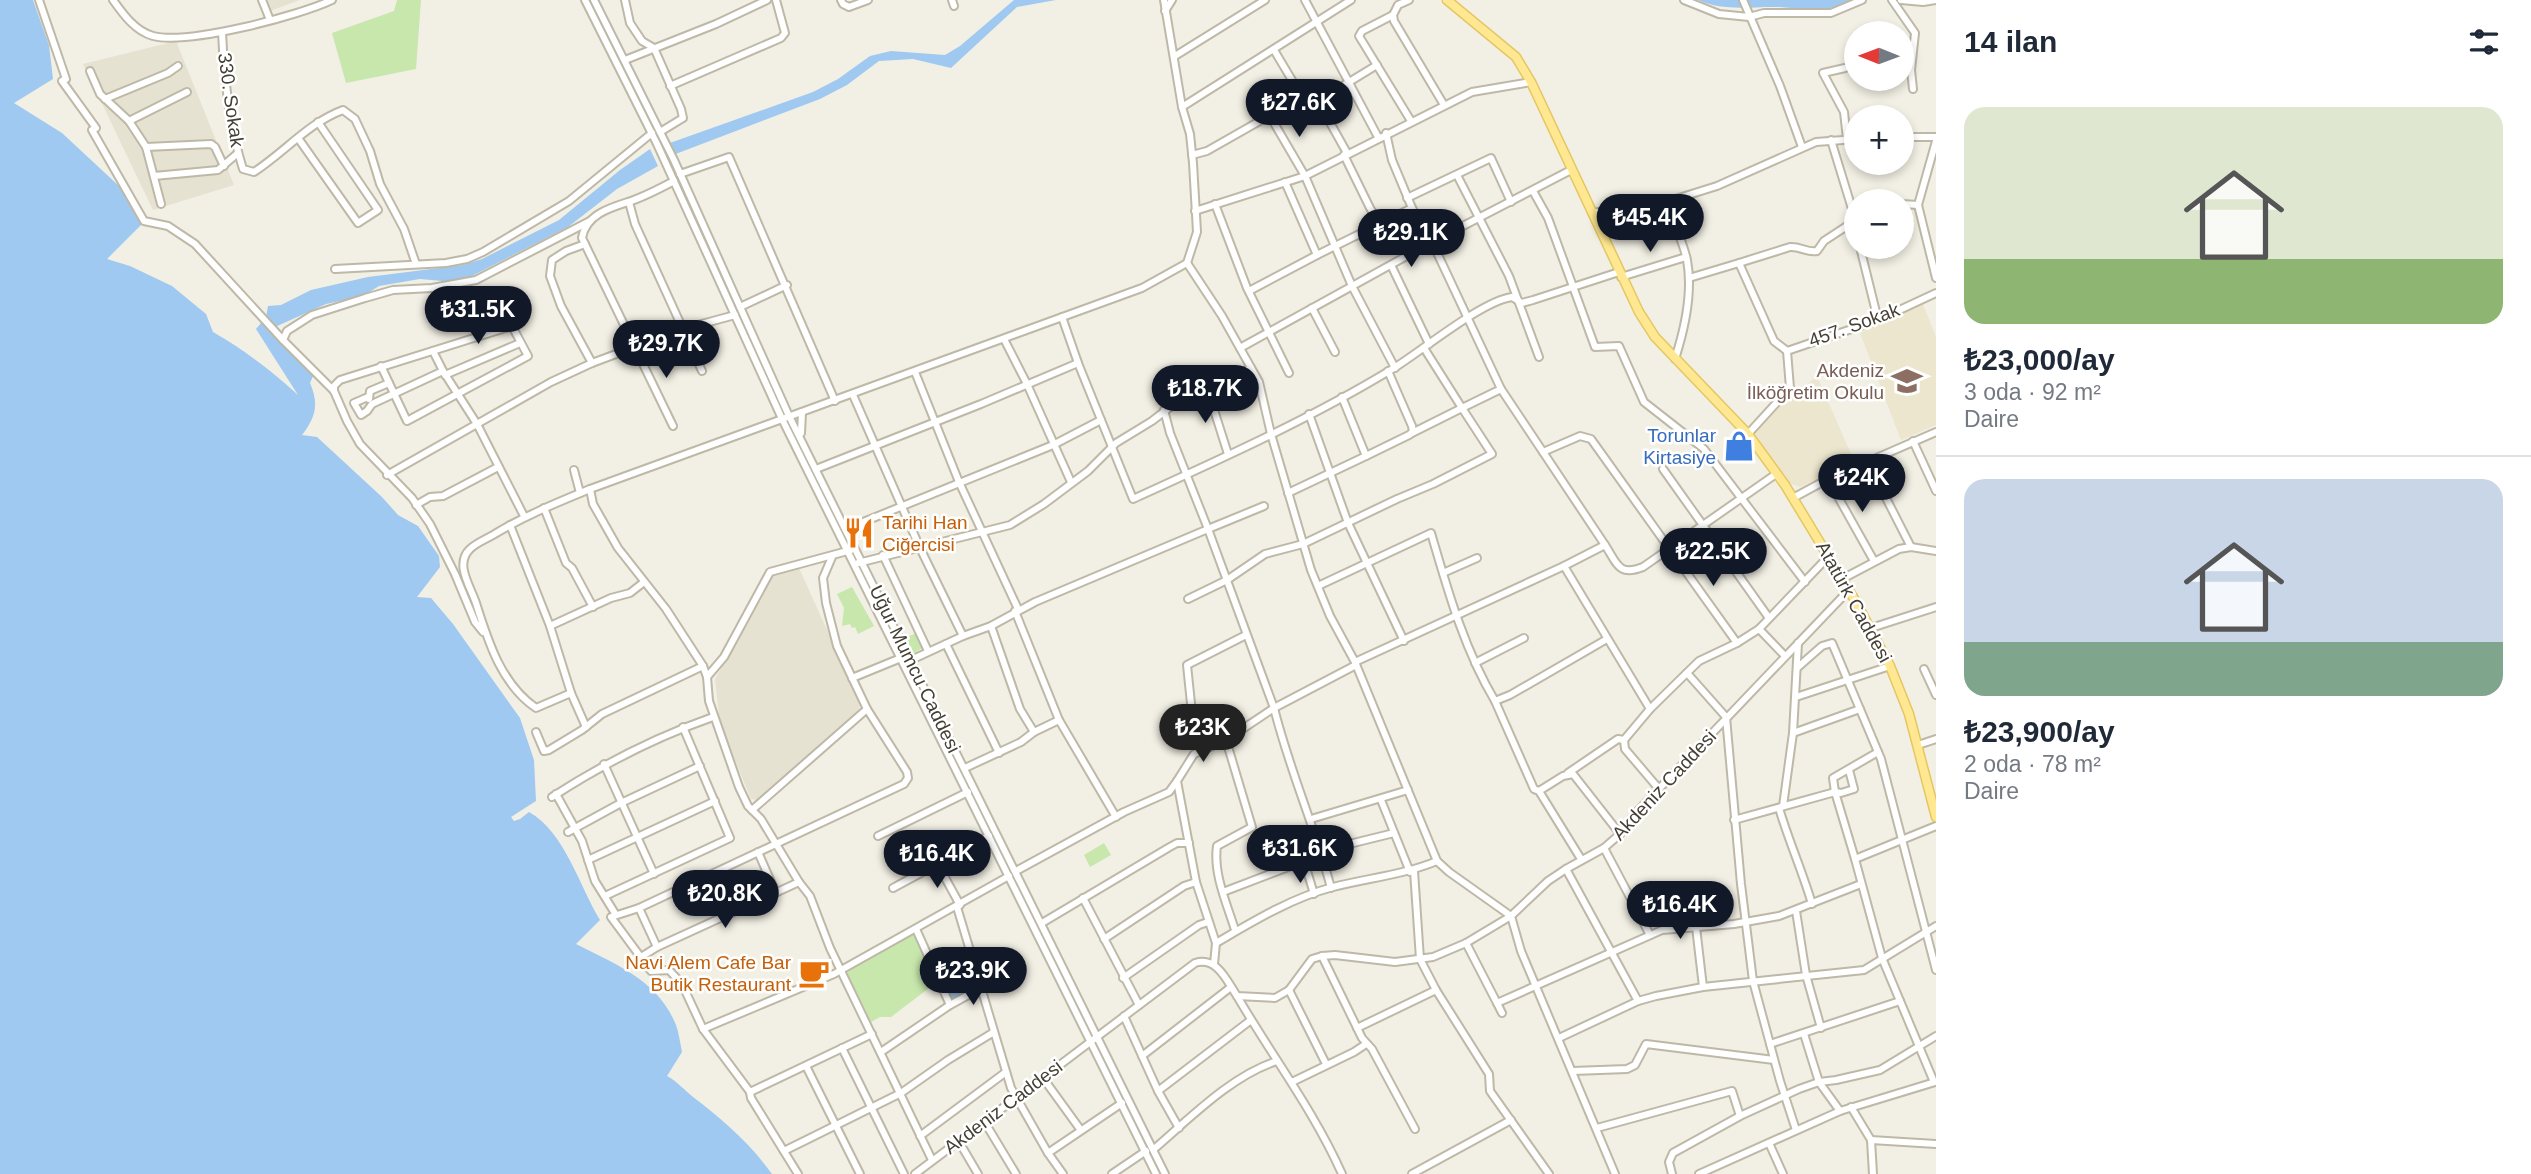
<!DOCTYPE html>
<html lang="tr">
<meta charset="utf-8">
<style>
body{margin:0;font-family:Arial,sans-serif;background:#f6f6f7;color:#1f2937;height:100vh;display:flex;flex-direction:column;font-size:26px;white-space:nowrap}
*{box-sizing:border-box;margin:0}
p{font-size:23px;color:#747a83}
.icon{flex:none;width:38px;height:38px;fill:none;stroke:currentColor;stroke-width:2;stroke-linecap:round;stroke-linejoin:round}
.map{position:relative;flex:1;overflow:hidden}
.sheet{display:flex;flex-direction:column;background:#fff;width:595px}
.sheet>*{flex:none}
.needle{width:46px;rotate:271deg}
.tools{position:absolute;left:1844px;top:21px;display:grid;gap:14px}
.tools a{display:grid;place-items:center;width:70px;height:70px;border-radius:50%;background:#fff;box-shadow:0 4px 10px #0003;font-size:35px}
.price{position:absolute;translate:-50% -60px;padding:0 16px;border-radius:24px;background:#111827;color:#fff;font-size:23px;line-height:46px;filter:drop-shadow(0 2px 4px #0008)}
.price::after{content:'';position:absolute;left:50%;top:42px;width:21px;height:16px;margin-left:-10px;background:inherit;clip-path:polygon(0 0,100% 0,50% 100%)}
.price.active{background:#222;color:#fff}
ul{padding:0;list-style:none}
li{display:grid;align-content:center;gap:14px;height:371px;padding:0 28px}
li+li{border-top:2px solid #e0e1e3}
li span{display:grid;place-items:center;height:217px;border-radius:21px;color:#555}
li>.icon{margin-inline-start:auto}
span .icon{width:126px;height:126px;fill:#fffc;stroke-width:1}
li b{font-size:30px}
h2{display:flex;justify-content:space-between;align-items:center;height:84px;padding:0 28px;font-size:30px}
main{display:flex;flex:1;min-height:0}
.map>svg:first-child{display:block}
</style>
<main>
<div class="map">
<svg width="1936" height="1174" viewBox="0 0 1936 1174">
<rect width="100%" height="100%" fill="#f2efe4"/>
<g fill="#e6e2d2">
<path d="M265 0H300L270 11Z"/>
<path d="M176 41 234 185 153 210 83 64Z"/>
<path d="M799 568 860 703 859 712 758 800 751 799 720 724 715 679 773 574Z"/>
</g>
<g fill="#ece6ce">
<path d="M1923 304 1936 337V425L1901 440 1860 333Z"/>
<path d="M1817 376 1854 461 1800 487 1788 483 1755 433 1764 420Z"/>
</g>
<g fill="#c8e7ac">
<path d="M397 0H421L416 69 346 83 332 33 394 11Z"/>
<path d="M852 587 874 626 858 634 855 627 852 628 850 624 842 626 844 608 837 594Z"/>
<path d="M917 633 923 645 921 649 912 654 909 653 902 639Z"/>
<path d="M1104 843 1111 855 1090 867 1084 855Z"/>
<path d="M915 933 937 982 891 1017H880L871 1022 847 974 849 969Z"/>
</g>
<g fill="#9fc9f0">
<path d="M0 0H33L49 45 53 79 14 103 62 133 119 186 142 224 107 259 130 266 172 286 206 314 213 332C243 349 272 371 298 395L256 329 266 317 268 306 281 305 311 290 368 277 463 265 482 259 559 220 620 170 650 149 658 166 617 189 568 227 468 278 454 282 420 279 379 286 363 296 326 304 275 327 313 376 310 383C319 404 316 417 302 435L317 437 382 497 398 515 418 526 439 556 440 567 417 597 431 598 453 624 520 718 534 760 536 801 511 817 514 821 520 819 529 812C564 831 580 887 600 920L576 944C615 964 658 980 676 1025 679 1033 680 1043 682 1052L667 1076C678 1082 684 1090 693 1097 723 1120 749 1142 772 1174H0Z"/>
<path d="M1014 0H1056L1017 7 951 68 913 59 879 61 847 85 820 99 673 155 667 144 813 92 838 79 870 56 891 51 945 55 960 46Z"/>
<path d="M1698 0H1855C1845 4 1834 9 1823 10 1809 11 1794 8 1779 7 1751 6 1725 12 1698 0Z"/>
<path d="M959 967 969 991 950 1000 939 975Z"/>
</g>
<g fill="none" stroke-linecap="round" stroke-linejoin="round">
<g stroke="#beb8a7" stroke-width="10">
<g id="minor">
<path d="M39 0 66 79 62 81 96 128 92 130 144 221 168 226 195 244 283 340 334 391 347 421 360 444 412 498 430 524 455 574 475 622 483 632"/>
<path d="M113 0C123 14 135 31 153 36 188 45 298 16 332 0"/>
<path d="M262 0 270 20"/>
<path d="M585 0 657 144 783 421 1156 1174"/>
<path d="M594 0 674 160 789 416 1165 1174"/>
<path d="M625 0 630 23 642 41 654 48 681 109 683 118 660 132"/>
<path d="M841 0 843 4 849 7 868 0"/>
<path d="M952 0 954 6"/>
<path d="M1305 0 1378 137"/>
<path d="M1409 0 1398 5 1393 15 1394 21 1444 105"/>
<path d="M1684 0 1719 14 1749 17 1764 13H1831L1862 0"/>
<path d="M1743 0 1780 86 1802 147"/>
<path d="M1892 0 1915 33 1911 70 1913 89"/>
<path d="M1901 0 1923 2 1936 0"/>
<path d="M1165 11 1172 0"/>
<path d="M1393 15 1362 31 1359 36 1411 121"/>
<path d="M222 32C224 77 229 125 243 169L254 172C285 152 308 123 343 110L355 119 370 151 380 184 404 229 416 264"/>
<path d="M1274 50 1302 97"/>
<path d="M1175 56 1265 0"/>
<path d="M625 60 716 24 767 0"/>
<path d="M1845 68 1823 73 1844 112 1847 139"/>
<path d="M90 71 100 94 129 121 146 147 161 204"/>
<path d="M670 86 781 38 785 33 776 0"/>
<path d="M105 99 168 73 178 66"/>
<path d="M1318 101 1377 65"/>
<path d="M1182 107 1351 0"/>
<path d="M1270 116 1305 176 1352 286 1395 368"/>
<path d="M129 121 187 92"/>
<path d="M1386 133 1392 160 1412 208 1432 242 1501 389 1462 408 1424 348"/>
<path d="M1902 137H1936"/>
<path d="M298 138 358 223 378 210 318 122"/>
<path d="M1831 140 1853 212 1857 236"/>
<path d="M1936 141 1918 205 1936 278"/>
<path d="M146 147 211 144 215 147 224 166"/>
<path d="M1192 155 1207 151 1309 93 1318 101 1347 153"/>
<path d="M1344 155 1370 208 1379 223"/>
<path d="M680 174 729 157 835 401"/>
<path d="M1457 175 1509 276 1539 357"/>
<path d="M154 176 218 170 238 153"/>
<path d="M1285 182 1317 255 1412 208"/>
<path d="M1533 191 1548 218 1595 347 1619 346 1644 402 1704 449 1805 582"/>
<path d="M1407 198 1491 158 1511 202"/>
<path d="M629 202 635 224 702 371"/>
<path d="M1666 202C1673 221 1683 241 1687 260 1693 292 1685 328 1675 359"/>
<path d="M1215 204 1247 288 1289 373"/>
<path d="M1902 204 1918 205"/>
<path d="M1195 211 1305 176 1472 92 1531 82"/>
<path d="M1592 213 1666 202 1717 186 1816 142 1857 139"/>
<path d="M585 244 566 251 552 260 550 276 561 306 592 363"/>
<path d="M1860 247 1878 320"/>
<path d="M1187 263 1222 316 1259 382 1271 434 1311 570 1330 616 1355 662 1437 861 1449 872 1511 916 1521 951 1615 1174"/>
<path d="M1739 263 1790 247C1800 246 1807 253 1817 251L1824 241 1850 224 1857 230"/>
<path d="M1391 265 1429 344"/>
<path d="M335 269 446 263 467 259 483 252 569 201 652 133"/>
<path d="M1621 277 1686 257"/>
<path d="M1689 278 1739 263 1774 341 1787 351"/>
<path d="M1249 291 1317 255"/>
<path d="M740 307 787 285"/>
<path d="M1312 308 1335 352"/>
<path d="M1062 317 1078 363 1133 499C1221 459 1312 418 1394 368 1423 350 1482 301 1512 297L1522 303 1533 300 1619 272"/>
<path d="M1004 339 1027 384 1071 482"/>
<path d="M283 340 287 331 312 315 365 298 393 290 432 288 476 280 590 221"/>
<path d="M1240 348 1432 242 1571 170"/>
<path d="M433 351 443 371 477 424 524 516"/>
<path d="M915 372 959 482 1018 609"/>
<path d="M445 375 520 343"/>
<path d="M1207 388 1228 454"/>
<path d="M1501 389 1605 545"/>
<path d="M334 391V386L340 380 512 326 528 356 407 421 381 366"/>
<path d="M853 395 920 548 963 636"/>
<path d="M368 397 354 403 361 415 367 411 372 404 443 371"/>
<path d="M1342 397 1366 456 1409 435 1413 432 1412 426 1388 371"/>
<path d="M369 399 370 391 389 383"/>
<path d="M1309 414 1348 523 1404 641"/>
<path d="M673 426 582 238C586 215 609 208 628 202 644 197 659 189 674 181"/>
<path d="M801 433 802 412"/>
<path d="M1748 434 1790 388 1787 351 1878 320 1936 293"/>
<path d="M1913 441 1936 491"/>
<path d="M1543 452 1580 436 1591 439 1737 643"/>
<path d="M816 469 981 404 1078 363"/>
<path d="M1663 469 1769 618"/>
<path d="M574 470 580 493"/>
<path d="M387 475 551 382 592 363 683 329 735 315"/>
<path d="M1828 479 1874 561"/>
<path d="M590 489 593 504 618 548 666 609 703 666 707 677 709 701 739 787 748 806 761 819 799 882 810 896 830 948 932 1160"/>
<path d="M1288 493 1366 456"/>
<path d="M1885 496 1911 547"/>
<path d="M1793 498 1828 479 1936 432"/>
<path d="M416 505 430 497 443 496 498 467"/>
<path d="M1264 506 1208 529 1274 708C1289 769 1315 827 1331 888"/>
<path d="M544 508 566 563 572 568 593 607"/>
<path d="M510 525 550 626 571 693 586 727"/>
<path d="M846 529 1053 445 1101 420"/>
<path d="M883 555 928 651"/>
<path d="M858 563 1010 525 1044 504 1088 471 1116 443 1152 421 1178 401 1251 368"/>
<path d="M1564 566 1650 709"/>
<path d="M1443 573 1477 558"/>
<path d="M1842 579 1899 549 1911 547 1936 551"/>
<path d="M1318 586 1431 533C1448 591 1464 649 1495 701L1510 695 1607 639"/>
<path d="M1188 599 1227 580 1265 554 1303 544 1397 499 1433 484 1492 454 1462 408 1412 433"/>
<path d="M1015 611 1059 720"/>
<path d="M550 626 611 598 630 593 644 582"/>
<path d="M1871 628 1936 607"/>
<path d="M1759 629 1785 656"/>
<path d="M946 644 999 753"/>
<path d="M911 660 963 636 991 626 1035 602 1208 529 1170 433 1164 410"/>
<path d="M1355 662 1564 566 1605 545C1617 563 1618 577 1643 567L1776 474"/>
<path d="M1475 663 1524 638"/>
<path d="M1797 668 1822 646 1832 643 1881 759 1936 970"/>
<path d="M1924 669 1936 695"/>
<path d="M1687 673 1726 717 1741 884 1753 981 1780 1081 1796 1130"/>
<path d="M707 677 724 657 770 572 851 550"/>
<path d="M852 678 901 658"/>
<path d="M571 693 536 708C501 684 488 641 476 603 471 587 454 564 470 549 476 543 486 539 493 535 524 516 556 503 590 489L1142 288 1187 263 1197 232 1193 163 1190 134 1182 107 1164 0"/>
<path d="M1796 697 1890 666"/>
<path d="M1495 701 1534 789 1539 791 1581 859"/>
<path d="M536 732 544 751 549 750 582 730 602 714 703 666"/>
<path d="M1034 732 1059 720 1116 817"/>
<path d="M1793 733 1860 709"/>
<path d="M1226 740 1252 827 1217 846C1213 874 1227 904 1235 930"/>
<path d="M1918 745 1936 739"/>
<path d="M1199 751 1192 713 1187 665 1246 635"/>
<path d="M604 764 654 874"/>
<path d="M965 768 1021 742 1034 732 1020 709 991 626"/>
<path d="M1849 770 1854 789 1841 793 1835 792 1855 859"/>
<path d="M1568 773 1618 739 1624 740"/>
<path d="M1659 789 1625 749 1624 740 1650 709 1699 661 1737 643 1759 629 1829 556"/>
<path d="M1539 791 1563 776 1573 774 1620 834"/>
<path d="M556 794 582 841 595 881 616 915"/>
<path d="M552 797C603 764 656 737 713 717"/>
<path d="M1381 800 1410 872"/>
<path d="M1783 806 1793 733 1798 643"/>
<path d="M1779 808C1789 842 1802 870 1812 904"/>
<path d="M752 810 867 709 837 646 826 603 823 578 832 557"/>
<path d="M1311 819 1408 790"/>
<path d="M1734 820 1835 792 1833 778 1878 752"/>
<path d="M568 832 621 803 700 766"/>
<path d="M878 836 968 792"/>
<path d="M1604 848 1650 935"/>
<path d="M1321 851 1394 833"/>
<path d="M758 852 775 891"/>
<path d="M588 860 715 801"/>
<path d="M937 863 960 905"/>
<path d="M1566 869 1638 1001"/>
<path d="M1016 871 1124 812 1169 792 1177 781"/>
<path d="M1414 871 1420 959 1436 990 1489 1074 1490 1091 1549 1174"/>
<path d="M893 888 989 836"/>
<path d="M1223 892 1304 861 1314 894"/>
<path d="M605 896 730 838 683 727"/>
<path d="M1083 898 1139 1005"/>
<path d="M957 907 1011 1088 1048 1153 1122 1103"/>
<path d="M639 908 657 947"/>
<path d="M1796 911 1806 975 1821 1028"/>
<path d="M1042 923 1168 848 1177 843H1189"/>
<path d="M1696 927 1703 987"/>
<path d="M916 929 950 1005"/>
<path d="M1104 939 1184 886 1196 882"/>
<path d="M1216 943 1196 882 1177 781 1194 754 1226 740 1274 708 1356 665"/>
<path d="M1466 943 1497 1003 1662 930 1734 924 1779 916 1861 884"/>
<path d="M1322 956 1362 1038 1372 1049 1415 1129"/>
<path d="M641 957 657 947 799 882"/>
<path d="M1214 964 1216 943C1252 922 1291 898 1333 887 1368 878 1403 875 1437 861"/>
<path d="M1123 978 1199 925 1208 922"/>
<path d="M1289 990 1326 1064"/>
<path d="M1237 996C1272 1056 1314 1111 1342 1174"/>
<path d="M1497 1003 1502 1013"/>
<path d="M1124 1016 1158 1091 1179 1128"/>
<path d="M1357 1028 1436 990"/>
<path d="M703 1029 834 974 1009 876"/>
<path d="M1804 1034 1819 1082 1840 1111"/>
<path d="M1559 1038 1638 1001 1656 996 1703 987 1864 970 1936 926"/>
<path d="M1770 1044 1900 1001"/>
<path d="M842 1048 904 1174"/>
<path d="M881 1052 950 1005 981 988"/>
<path d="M1142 1056 1231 987"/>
<path d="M806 1066 860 1174"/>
<path d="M1573 1071 1627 1069 1635 1065 1646 1044 1774 1060"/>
<path d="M1043 1078 1080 1129"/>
<path d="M1292 1082 1354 1052 1366 1044"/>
<path d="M1934 1082 1882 958 1855 859 1936 826"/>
<path d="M1158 1091 1251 1020"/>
<path d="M750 1092 703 1029 682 984 669 970 651 971 611 917 639 908 904 784 908 778 907 772 867 709"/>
<path d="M1851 1107 1871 1140 1873 1174"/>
<path d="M984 1121 1016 1174"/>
<path d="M1597 1128 1732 1091 1740 1116"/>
<path d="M920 1136 1006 1072"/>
<path d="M958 1140 978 1174"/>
<path d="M1871 1140 1936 1144"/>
<path d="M1769 1143 1783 1174"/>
<path d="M1154 1149C1189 1119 1232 1075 1277 1061"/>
<path d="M784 1151 901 1093 948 1060 994 1032"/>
<path d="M1048 1153 1063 1174"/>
<path d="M798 1174 751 1098 750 1092 872 1034"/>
<path d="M915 1174 1195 963C1217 956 1227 981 1237 996L1275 998 1289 990 1312 959 1322 956 1335 955 1395 962 1433 957 1466 943 1511 916 1548 881 1566 869 1604 848 1620 834 1634 815 1849 590"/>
<path d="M1112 1174 1146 1151"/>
<path d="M1412 1174 1511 1120"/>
<path d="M1672 1174 1669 1162 1673 1153 1740 1116 1799 1089 1819 1082 1836 1080 1880 1070 1936 1036"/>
<path d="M1699 1174 1840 1111 1935 1082"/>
</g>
</g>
<g stroke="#e4c761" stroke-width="11">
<path id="major" d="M1447 0 1516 57 1531 82 1639 312 1655 337 1748 434 1785 485 1856 602 1890 666 1909 714 1936 817"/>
</g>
<use href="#minor" stroke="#fff" stroke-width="6"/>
<use href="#major" stroke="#ffe891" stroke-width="8"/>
</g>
<defs>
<g id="school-bare" transform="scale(2.415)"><path d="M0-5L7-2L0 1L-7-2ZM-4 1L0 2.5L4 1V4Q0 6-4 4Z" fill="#8d6e63" stroke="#fff" stroke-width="2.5" paint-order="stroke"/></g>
<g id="shop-bare" transform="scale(2.415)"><path d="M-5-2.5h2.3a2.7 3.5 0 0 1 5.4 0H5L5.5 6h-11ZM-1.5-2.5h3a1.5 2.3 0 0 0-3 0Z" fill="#3f7fe0" stroke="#fff" stroke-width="2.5" paint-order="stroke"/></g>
<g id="restaurant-bare" transform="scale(2.415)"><path d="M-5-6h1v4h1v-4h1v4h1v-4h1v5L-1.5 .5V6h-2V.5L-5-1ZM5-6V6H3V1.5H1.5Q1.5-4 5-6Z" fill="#e8710a" stroke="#fff" stroke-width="2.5" paint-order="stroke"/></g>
<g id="cafe-bare" transform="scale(2.415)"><path d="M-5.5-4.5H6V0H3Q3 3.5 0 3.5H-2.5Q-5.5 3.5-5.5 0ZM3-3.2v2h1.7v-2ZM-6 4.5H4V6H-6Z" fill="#e8710a" stroke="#fff" stroke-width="2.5" paint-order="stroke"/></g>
</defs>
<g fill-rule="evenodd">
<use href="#school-bare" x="1907" y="381"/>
<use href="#shop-bare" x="1739" y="446"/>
<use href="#restaurant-bare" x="859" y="533"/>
<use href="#cafe-bare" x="814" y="973"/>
</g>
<g text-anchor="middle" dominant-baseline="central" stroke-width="5" stroke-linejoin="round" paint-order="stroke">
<g font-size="19" fill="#453f34" stroke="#fff">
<text transform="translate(231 100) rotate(82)">330. Sokak</text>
<text transform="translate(1854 325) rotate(-20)">457. Sokak</text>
<text transform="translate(1854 602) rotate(61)">Atatürk Caddesi</text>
<text transform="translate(915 669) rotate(64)">Uğur Mumcu Caddesi</text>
<text transform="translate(1664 785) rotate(-47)">Akdeniz Caddesi</text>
<text transform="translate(1003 1107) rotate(-37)">Akdeniz Caddesi</text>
</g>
<g font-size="19" fill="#785e54" stroke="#fff" text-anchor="end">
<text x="1884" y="370">Akdeniz<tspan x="1884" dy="22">İlköğretim Okulu</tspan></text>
</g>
<g font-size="19" fill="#366cbe" stroke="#fff" text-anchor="end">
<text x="1716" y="435">Torunlar<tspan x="1716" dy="22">Kirtasiye</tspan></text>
</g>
<g font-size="19" fill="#c56008" stroke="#fff" text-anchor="start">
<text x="882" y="522">Tarihi Han<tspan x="882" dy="22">Ciğercisi</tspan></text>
<text x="791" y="962" text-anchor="end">Navi Alem Cafe Bar<tspan x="791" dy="22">Butik Restaurant</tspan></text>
</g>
</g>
</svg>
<div class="tools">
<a><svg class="needle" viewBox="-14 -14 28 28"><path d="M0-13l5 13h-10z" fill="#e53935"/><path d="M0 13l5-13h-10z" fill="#747a83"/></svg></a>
<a>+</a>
<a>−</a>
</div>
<b class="price" style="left:1299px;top:139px">₺27.6K</b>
<b class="price" style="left:1650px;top:254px">₺45.4K</b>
<b class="price" style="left:1411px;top:269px">₺29.1K</b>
<b class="price" style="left:478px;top:346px">₺31.5K</b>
<b class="price" style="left:666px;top:380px">₺29.7K</b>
<b class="price" style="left:1205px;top:425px">₺18.7K</b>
<b class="price" style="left:1862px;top:514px">₺24K</b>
<b class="price" style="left:1713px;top:588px">₺22.5K</b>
<b class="price active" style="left:1203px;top:764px">₺23K</b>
<b class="price" style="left:1300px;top:885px">₺31.6K</b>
<b class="price" style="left:937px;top:890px">₺16.4K</b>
<b class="price" style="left:725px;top:930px">₺20.8K</b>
<b class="price" style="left:1680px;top:941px">₺16.4K</b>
<b class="price" style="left:973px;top:1007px">₺23.9K</b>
</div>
<section class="sheet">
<h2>14 ilan<svg class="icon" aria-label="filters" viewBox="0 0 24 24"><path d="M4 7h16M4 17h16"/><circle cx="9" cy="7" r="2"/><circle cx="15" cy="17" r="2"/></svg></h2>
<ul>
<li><span style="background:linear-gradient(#dfe7d0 70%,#8fb573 0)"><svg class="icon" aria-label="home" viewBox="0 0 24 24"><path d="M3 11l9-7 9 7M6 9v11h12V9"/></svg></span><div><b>₺23,000/ay</b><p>3 oda · 92 m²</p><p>Daire</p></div></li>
<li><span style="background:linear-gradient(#c9d6e8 75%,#7fa58c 0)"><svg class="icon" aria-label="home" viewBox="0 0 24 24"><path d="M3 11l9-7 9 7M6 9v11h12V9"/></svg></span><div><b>₺23,900/ay</b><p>2 oda · 78 m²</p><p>Daire</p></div></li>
</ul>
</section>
</main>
